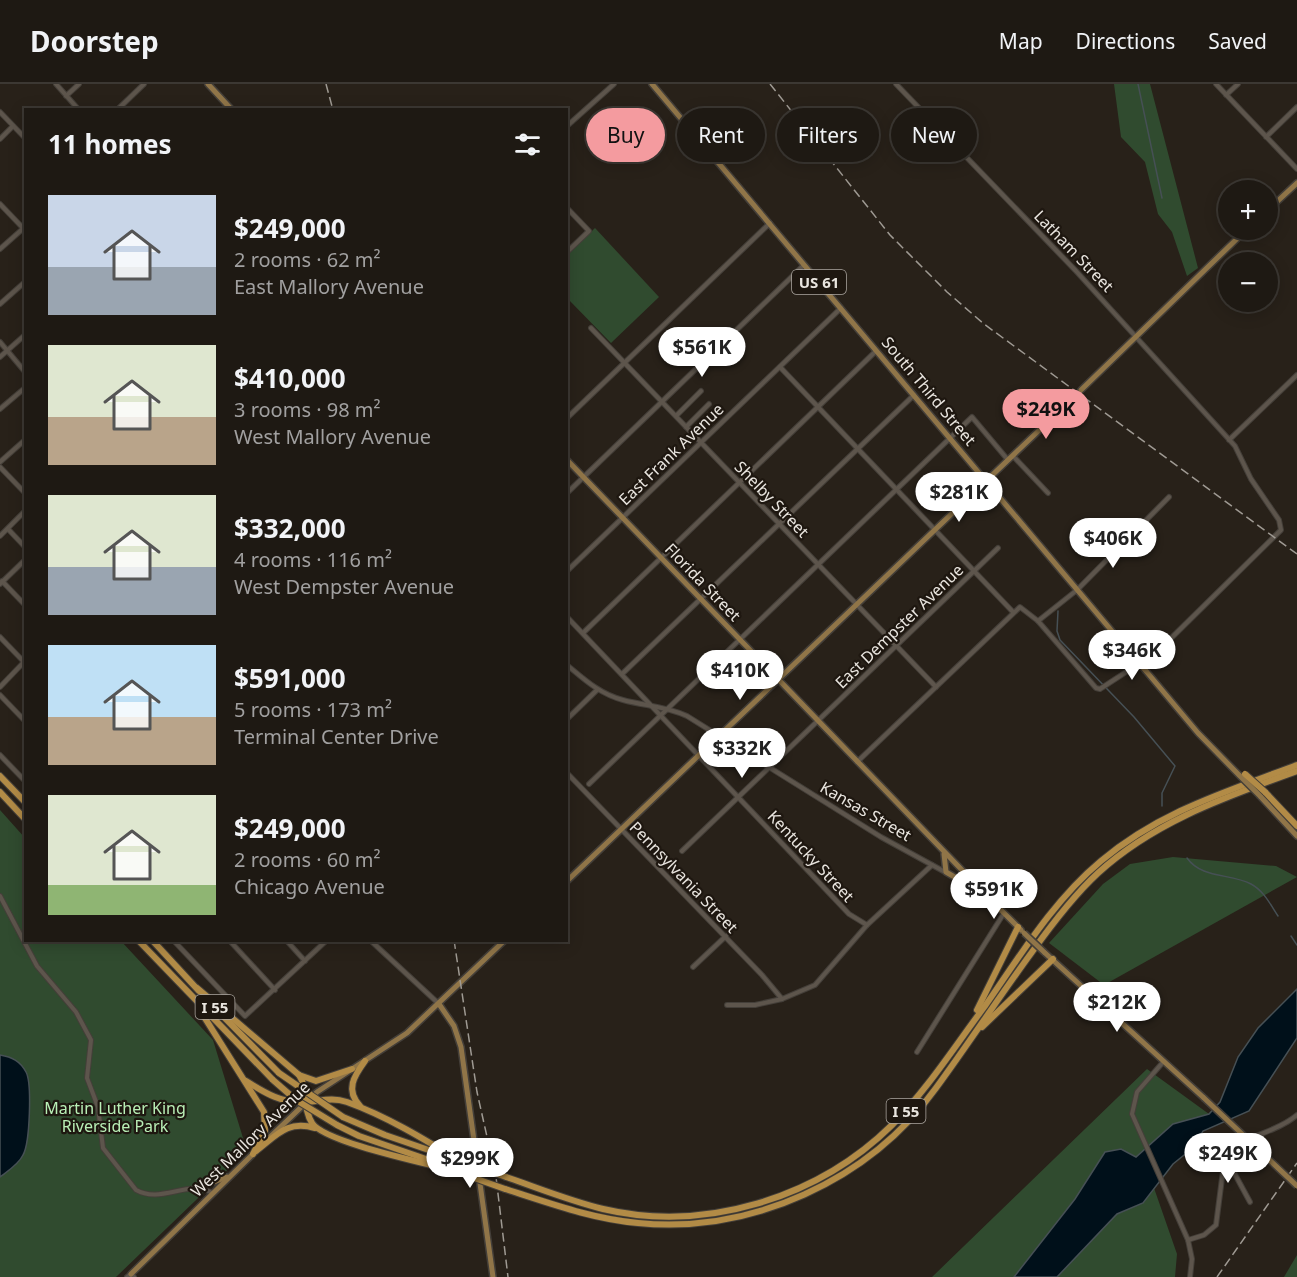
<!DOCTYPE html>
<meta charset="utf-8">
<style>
body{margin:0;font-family:"Noto Sans",sans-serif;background:#26221c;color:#f1f3f6;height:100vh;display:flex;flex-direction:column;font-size:22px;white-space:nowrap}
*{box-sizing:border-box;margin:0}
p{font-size:20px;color:#a1a0a0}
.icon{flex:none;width:33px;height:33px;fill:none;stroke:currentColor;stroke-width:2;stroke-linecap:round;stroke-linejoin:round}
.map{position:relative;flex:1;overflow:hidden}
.details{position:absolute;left:24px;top:24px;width:544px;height:834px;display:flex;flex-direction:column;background:#1e1913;border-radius:0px;box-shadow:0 3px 15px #0003,0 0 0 2px #3c3833}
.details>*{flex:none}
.hud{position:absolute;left:586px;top:24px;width:570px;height:54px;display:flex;gap:12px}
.fabs{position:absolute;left:1218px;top:96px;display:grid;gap:12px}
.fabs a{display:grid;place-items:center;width:60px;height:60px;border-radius:50%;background:#1e1913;box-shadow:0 3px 15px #0003,0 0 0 2px #3c3833;font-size:30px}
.price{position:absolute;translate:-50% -51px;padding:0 14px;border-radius:21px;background:#fff;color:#222;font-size:20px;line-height:39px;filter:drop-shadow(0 2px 3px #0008)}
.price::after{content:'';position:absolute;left:50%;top:36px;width:18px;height:14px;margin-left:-9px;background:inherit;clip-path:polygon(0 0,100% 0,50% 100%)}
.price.selected{background:#f49b9f;color:#111}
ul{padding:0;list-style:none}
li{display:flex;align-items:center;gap:18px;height:150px;padding:0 24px}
li span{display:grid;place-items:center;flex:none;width:168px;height:120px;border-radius:0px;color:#555}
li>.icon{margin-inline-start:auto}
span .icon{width:72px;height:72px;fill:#fffc;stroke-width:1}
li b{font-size:26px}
h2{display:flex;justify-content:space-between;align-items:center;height:72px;padding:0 24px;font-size:26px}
.chip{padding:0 21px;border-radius:27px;background:#1e1913;box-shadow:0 3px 15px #0003,0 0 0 2px #3c3833;font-size:21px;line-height:54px}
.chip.selected{background:#f49b9f;color:#111}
header{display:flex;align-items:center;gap:36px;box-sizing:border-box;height:84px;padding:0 30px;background:#1e1913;border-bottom:2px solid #3c3833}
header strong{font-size:28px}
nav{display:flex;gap:33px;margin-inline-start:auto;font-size:21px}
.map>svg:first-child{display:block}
</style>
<header>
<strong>Doorstep</strong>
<nav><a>Map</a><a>Directions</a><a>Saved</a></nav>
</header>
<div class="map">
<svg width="1297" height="1193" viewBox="0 0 1297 1193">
<rect width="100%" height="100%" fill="#282119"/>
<g fill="#304b2f">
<path d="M1114 0H1150L1198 184 1187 192 1172 148 1158 130 1145 78 1121 53Z"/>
<path d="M595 144 659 213 611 259 567 214V171Z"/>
<path d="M0 726 25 754 26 856 121 857 213 956 247 1067 116 1193H0Z"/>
<path d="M1173 773 1276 782 1297 793 1104 901 1049 859 1103 800 1130 780Z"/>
<path d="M1147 985 1209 1030 1173 1040 1136 1073 1121 1065 1105 1068 1075 1115 1014 1193H932Z"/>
<path d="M1154 1104 1177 1170 1175 1193H1057L1117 1130 1143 1119Z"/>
<path d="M1297 1171V1193H1284Z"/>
</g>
<g fill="#00101a" stroke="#465055" stroke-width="1.5">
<path d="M1297 905V954L1249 1027 1203 1047 1194 1063 1173 1080 1143 1119 1117 1130 1057 1193H1014L1075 1115 1105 1068 1121 1065 1136 1073 1173 1040 1209 1030 1220 1018 1238 973 1258 944Z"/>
<path d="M0 971C12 973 20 977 26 988 32 999 30 1059 23 1071 19 1080 8 1087 0 1093Z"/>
</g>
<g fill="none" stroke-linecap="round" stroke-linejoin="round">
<g stroke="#465055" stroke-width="1.5">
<path d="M1138 0 1162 114"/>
<path d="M1058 527 1057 547 1060 556 1134 633 1175 682 1162 709V722"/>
<path d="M1187 774C1202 795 1230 789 1251 800 1264 807 1270 820 1278 832"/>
<path d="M1291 852 1297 861"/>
</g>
<g stroke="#443f39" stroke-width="6">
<g id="minor">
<path d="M56 0 79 26"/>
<path d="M1216 0 1297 85"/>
<path d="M1226 11 1238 0"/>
<path d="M66 12 79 0"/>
<path d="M117 26 144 0"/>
<path d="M0 28 26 55"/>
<path d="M567 42 614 0"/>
<path d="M1266 53 1297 23"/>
<path d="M0 55 13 42"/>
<path d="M0 120 23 144"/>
<path d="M567 124 589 147 567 168"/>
<path d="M0 165 26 142"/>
<path d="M0 220 26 197"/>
<path d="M591 244 936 603"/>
<path d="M0 258 26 289"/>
<path d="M0 273 26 250"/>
<path d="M780 283 1013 528"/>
<path d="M0 325 26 303"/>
<path d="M676 332 701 307"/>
<path d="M567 334 770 139"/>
<path d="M686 343 709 320"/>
<path d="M1229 356 1297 291"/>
<path d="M1013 372 1048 409"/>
<path d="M0 378 26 355"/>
<path d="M0 383 26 410"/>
<path d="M567 409 804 181"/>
<path d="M8 445 26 464"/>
<path d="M0 452 26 426"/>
<path d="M567 487 841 224"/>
<path d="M2 497 26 522"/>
<path d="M0 500 26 475"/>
<path d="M567 533 849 830 867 841"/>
<path d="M1038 537 1077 506 1169 413"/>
<path d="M583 549 876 267"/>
<path d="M0 553 26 580"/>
<path d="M567 581C585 596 600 610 623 616 645 622 666 622 687 632L881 753 945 788"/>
<path d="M622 590 914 311"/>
<path d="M0 603 25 577"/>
<path d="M0 611 26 638"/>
<path d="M567 635 597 606"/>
<path d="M0 671 26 698"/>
<path d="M857 678 1020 523 1038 537 1096 604 1100 605 1126 588 1148 567 1154 571 1281 446 1279 436 1251 395 1235 362 1076 187 896 0"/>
<path d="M567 689 762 891 782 915"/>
<path d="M589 700 972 333 1008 376"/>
<path d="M682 767 998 464"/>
<path d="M0 812 37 882 76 928 91 956 87 994 98 1023 103 1064 136 1106C161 1120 189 1095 212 1109"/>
<path d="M173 856 245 932 327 856"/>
<path d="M229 856 275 906"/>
<path d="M286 856 305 877"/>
<path d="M370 856 439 920"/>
<path d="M693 883 726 852"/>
<path d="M727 921H755L782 915 815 901 867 841 932 781"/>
<path d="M917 968 1004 829"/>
<path d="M1164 977 1137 1008 1132 1030 1188 1156 1192 1175 1190 1193"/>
<path d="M1225 1072 1250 1118"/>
<path d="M1188 1156 1204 1151 1216 1141 1225 1071C1245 1051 1276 1049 1297 1031"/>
<path d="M127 1193 131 1190 134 1193"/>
</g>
</g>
<g stroke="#443f39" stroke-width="8">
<g id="major">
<path d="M208 0 232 26"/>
<path d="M652 0 1132 571"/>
<path d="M1268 126 1297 99"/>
<path d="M1081 306 1246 146"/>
<path d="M567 376 987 812"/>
<path d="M1146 587 1198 649 1240 692"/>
<path d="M1260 712 1297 752"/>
<path d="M944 770 946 788 987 812 1021 846"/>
<path d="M567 797 1074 313"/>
<path d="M1044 868 1204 1014"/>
<path d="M439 920 454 942 461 963 493 1193"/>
<path d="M270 1053 317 1008 407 949 505 856"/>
<path d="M198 1104 227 1093"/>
<path d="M131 1190 255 1068"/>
</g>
</g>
<g stroke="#443f39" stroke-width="8">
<g id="highway">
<path d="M0 692 26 719"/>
<path d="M0 708 26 736"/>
<path d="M1265 708 1297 742"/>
<path d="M138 856 273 996"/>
<path d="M152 856 199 907"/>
<path d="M197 904 299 991 316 997 352 985"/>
<path d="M214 923 279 989"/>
<path d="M977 926 1018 843"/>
<path d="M203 931 264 1028 265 1047 253 1070"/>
<path d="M982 943 1053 875"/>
<path d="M299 991C309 1005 302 1024 312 1039 324 1058 425 1079 451 1086"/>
<path d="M246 997C265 1009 283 1020 306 1018 321 1017 332 1013 347 1018 386 1032 424 1055 458 1076"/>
<path d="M360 1022C345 1006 354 992 365 977"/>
<path d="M343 1033 385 1051 449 1073"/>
<path d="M337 1041 359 1052 426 1075"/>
<path d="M256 1067C277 1051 287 1036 315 1044"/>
<path d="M506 1093C538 1104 570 1117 603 1125 705 1149 818 1114 892 1041 927 1006 955 962 985 922 1020 872 1053 817 1101 777 1161 727 1226 708 1297 681"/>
<path d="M505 1105C549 1119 592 1135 638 1139 751 1150 869 1097 936 1004 969 959 999 913 1032 868 1052 840 1073 812 1098 789 1155 737 1226 713 1297 687"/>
</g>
</g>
<use href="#minor" stroke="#5d554c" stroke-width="4"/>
<use href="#major" stroke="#907548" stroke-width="5"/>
<use href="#highway" stroke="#b28b46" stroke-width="6"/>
<g stroke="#9f9a93" stroke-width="1.5" stroke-dasharray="9 4.5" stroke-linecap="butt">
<path d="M326 0 333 26"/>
<path d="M770 0 890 151 947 208 984 240 1297 470"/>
<path d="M454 856 477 1008 496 1093 508 1193"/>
<path d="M1217 1193 1297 1079"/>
</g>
<g stroke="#443f39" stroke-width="8" stroke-linecap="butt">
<g id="major-bridge">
<path d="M1132 571 1146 587"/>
<path d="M1240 692 1260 712"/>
<path d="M1024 849 1044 868"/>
<path d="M1204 1014 1297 1102"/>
</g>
</g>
<g stroke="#443f39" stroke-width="8" stroke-linecap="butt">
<g id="highway-bridge">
<path d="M1245 690 1265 708"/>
<path d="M279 989 343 1033"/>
<path d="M273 996 296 1016 337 1041"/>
<path d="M462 1077 506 1093"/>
<path d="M463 1090 505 1105"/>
</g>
</g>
<use href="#major-bridge" stroke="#907548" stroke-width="5"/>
<use href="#highway-bridge" stroke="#b28b46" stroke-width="6"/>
</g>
<g text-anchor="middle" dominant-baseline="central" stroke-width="4.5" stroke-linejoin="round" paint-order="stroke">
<g fill="#1e1710" stroke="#aca7a1" stroke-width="1.5">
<rect x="792" y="186" width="54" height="24" rx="4.5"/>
<rect x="195.5" y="911" width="39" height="24" rx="4.5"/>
<rect x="886.5" y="1015" width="39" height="24" rx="4.5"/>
</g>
<g font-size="15" font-weight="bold" fill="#e9e5df">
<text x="819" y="198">US 61</text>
<text x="215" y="923">I 55</text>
<text x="906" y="1027">I 55</text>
</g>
<g font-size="16" fill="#e9e5df" stroke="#1e1710">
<text transform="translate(1074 167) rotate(46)">Latham Street</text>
<text transform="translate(929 307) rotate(50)">South Third Street</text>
<text transform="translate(671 370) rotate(-44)">East Frank Avenue</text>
<text transform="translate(772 415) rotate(46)">Shelby Street</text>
<text transform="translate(703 498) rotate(46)">Florida Street</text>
<text transform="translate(899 542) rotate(-44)">East Dempster Avenue</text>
<text transform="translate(866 727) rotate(30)">Kansas Street</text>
<text transform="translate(811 772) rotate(47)">Kentucky Street</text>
<text transform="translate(684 793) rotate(46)">Pennsylvania Street</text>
<text transform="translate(250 1055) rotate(-44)">West Mallory Avenue</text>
</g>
<g font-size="16" fill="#b9efb6" stroke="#1e1710">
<text x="115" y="1024">Martin Luther King<tspan x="115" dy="18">Riverside Park</tspan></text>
</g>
</g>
</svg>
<div class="fabs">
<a>+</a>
<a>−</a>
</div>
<b class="price" style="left:702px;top:294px">$561K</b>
<b class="price selected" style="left:1046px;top:356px">$249K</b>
<b class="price" style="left:959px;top:439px">$281K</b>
<b class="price" style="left:1113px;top:485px">$406K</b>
<b class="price" style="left:1132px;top:597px">$346K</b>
<b class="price" style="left:740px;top:617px">$410K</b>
<b class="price" style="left:742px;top:695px">$332K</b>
<b class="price" style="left:994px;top:836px">$591K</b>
<b class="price" style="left:1117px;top:949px">$212K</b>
<b class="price" style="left:1228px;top:1100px">$249K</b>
<b class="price" style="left:470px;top:1105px">$299K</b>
<div class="hud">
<a class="chip selected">Buy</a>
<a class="chip">Rent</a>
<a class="chip">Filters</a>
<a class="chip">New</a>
</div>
<section class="details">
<h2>11 homes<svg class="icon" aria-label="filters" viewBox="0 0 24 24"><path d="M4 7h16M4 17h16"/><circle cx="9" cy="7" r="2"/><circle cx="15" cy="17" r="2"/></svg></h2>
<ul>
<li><span style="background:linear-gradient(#c9d6e8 60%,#9aa5b1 0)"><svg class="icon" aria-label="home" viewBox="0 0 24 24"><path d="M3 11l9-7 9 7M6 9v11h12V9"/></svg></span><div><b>$249,000</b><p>2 rooms · 62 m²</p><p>East Mallory Avenue</p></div></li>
<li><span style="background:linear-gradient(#dfe7d0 60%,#b9a48a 0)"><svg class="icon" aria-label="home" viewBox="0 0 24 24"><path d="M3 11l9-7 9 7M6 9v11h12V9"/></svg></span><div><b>$410,000</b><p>3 rooms · 98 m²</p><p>West Mallory Avenue</p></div></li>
<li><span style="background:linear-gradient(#dfe7d0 60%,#9aa5b1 0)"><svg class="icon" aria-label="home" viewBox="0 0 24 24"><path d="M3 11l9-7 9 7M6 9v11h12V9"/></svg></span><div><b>$332,000</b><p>4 rooms · 116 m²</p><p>West Dempster Avenue</p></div></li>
<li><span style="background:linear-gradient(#bfe0f5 60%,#b9a48a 0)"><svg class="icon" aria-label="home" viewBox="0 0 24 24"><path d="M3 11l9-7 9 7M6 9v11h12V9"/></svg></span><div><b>$591,000</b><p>5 rooms · 173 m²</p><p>Terminal Center Drive</p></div></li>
<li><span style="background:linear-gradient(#dfe7d0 75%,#8fb573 0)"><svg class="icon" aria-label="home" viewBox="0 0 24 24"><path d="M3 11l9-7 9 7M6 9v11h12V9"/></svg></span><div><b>$249,000</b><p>2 rooms · 60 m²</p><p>Chicago Avenue</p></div></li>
</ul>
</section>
</div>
